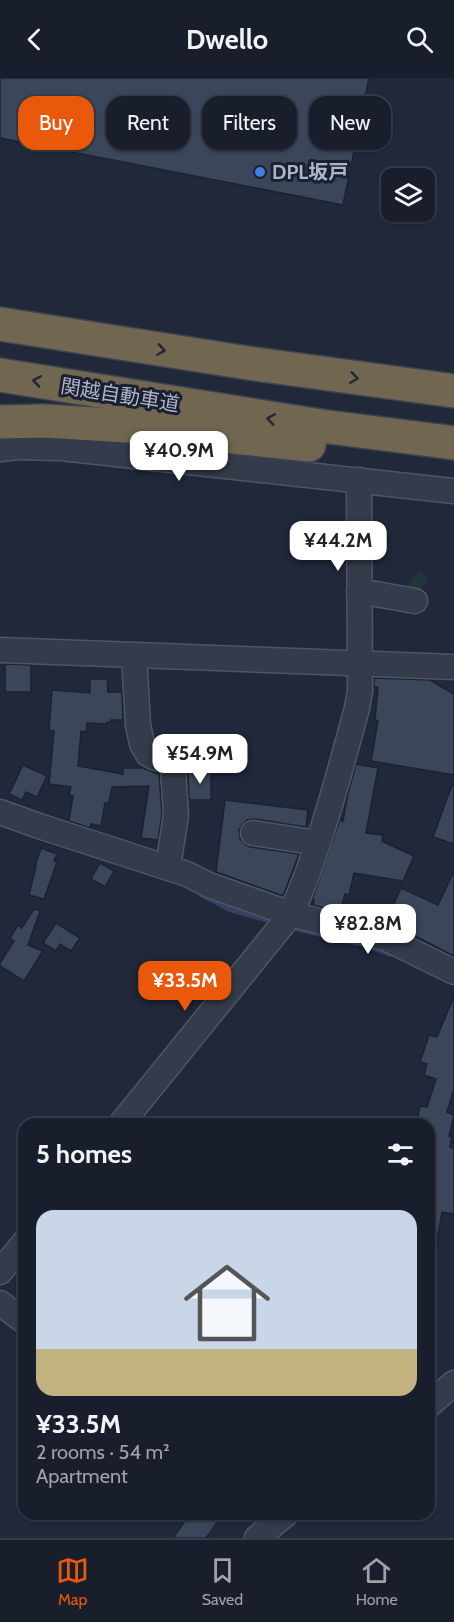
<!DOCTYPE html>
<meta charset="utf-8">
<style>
body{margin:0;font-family:Cabin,"Noto Sans JP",sans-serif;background:#252b38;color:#f1f3f6;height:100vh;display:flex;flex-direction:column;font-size:22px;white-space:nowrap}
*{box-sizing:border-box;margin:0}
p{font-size:20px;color:#9fa2a9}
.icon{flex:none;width:33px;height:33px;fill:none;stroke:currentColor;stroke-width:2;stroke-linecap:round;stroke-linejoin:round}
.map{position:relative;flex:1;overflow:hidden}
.drawer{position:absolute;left:18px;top:1040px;width:417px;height:402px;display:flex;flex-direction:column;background:#181e2c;border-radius:18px;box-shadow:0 2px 4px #0004,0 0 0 2px #363c48}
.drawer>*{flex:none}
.guide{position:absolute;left:18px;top:18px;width:418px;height:54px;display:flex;gap:12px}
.buttons{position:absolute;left:381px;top:90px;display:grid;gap:12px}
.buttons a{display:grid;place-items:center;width:54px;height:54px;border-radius:12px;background:#181e2c;box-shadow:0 2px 4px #0004,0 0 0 2px #363c48;font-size:30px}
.price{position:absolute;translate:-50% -51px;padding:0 14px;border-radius:12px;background:#fff;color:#222;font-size:20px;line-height:39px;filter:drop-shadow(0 2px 3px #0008)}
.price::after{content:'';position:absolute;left:50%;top:36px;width:18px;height:14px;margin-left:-9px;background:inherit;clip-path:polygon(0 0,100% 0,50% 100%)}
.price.selected{background:#ea580c;color:#fff}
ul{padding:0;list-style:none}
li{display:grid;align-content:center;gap:12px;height:318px;padding:0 18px}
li+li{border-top:2px solid #363c48}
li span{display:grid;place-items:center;height:186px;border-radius:18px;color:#555}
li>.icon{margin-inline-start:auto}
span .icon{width:108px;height:108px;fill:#fffc;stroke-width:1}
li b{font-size:26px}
h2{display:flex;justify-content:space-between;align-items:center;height:72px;padding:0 18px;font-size:26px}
.pill{padding:0 21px;border-radius:18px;background:#181e2c;box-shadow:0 2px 4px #0004,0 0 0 2px #363c48;font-size:21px;line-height:54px}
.pill.selected{background:#ea580c;color:#fff}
header{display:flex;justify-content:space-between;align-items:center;height:78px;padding:0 18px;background:#181e2c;font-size:27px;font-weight:800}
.tab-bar{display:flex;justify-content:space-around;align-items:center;height:84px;border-top:2px solid #363c48;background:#181e2c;font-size:16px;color:#9fa2a9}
.tab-bar a{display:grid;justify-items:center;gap:3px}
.tab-bar .selected{color:#ea580c}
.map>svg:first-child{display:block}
</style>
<header><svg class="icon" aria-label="back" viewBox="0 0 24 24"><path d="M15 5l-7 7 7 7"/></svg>Dwello<svg class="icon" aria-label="search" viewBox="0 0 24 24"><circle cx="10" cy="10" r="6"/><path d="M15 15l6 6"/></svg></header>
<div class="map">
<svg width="454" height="1460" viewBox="0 0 454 1460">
<rect width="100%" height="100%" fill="#20283a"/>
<path fill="#22353b" d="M419 493 429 500 415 520 402 517 409 504Z"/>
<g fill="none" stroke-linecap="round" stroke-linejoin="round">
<g stroke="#334262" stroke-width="6">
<path d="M201 816 230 831 276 844"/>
<path d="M288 848 357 865"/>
<path d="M367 867 391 876"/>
</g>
</g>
<g fill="#3c465a" stroke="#1b2231" stroke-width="1.5">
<path d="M0 0H369L343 127 0 60Z"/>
<path d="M5 586 31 587V614H5Z"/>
<path d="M374 600 430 602 454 616V697L371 683 378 643 375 642 378 609H374Z"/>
<path d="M90 601H107L108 614H122L123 642H111L112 644H107V646L87 645 86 654 81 653 78 688 123 696V690H143L159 696 162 736 158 762 141 760 149 708 112 709 109 725H105L101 748 91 746 90 750 69 743 73 718 69 717 71 709 49 706 54 653 49 652 52 612 90 615Z"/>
<path d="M356 686 378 690 366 755 383 757 382 763 414 778 403 803 354 795 349 817 345 816 340 834 313 827 314 822H312L340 742 343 743 348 715Z"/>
<path d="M23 687 47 698 37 719 26 714 22 722 9 716Z"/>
<path d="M188 693H211V722H189Z"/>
<path d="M452 707H454V766L433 759Z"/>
<path d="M225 722 308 732 306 749 255 741 247 742 242 747 239 752 240 761 245 766 250 769 299 776 283 818 216 794Z"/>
<path d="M41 770 57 776 54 783 57 784 44 821 29 817 36 788H35Z"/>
<path d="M100 785 114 793 105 809 91 801Z"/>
<path d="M454 793V878L413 857 386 844 401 810 438 827Z"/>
<path d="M34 831 40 833 28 867 43 873 24 903 0 888V885L14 863 10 860 18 847 22 850Z"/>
<path d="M56 845 80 860 71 873 60 866 56 873 43 865Z"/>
<path d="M454 918V1011L447 1034 454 1037 449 1058H452L450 1069 454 1070V1136L442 1134 437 1163 429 1162V1046H416L420 1028 427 1029 436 1001 424 997 427 986 420 984 429 957 437 959Z"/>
<path d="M190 1436H223L206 1460H173Z"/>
</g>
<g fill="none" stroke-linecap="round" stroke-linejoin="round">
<g stroke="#4f5565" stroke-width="27">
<g id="minor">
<path d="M0 371 17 369 61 370 454 413"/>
<path d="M359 513 415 523"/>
<path d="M0 572 454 589"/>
<path d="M134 577 138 647 142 666 148 676 153 679 167 683 173 690 176 737 168 789"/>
<path d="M0 734 39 748 187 796 209 807 291 836 385 860 454 894"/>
<path d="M253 755 318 765"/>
<path d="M121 1046 291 836C320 770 338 700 357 630L360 613 359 402"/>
<path d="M0 1194 24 1165"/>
<path d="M0 1225 24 1243"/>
<path d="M429 1327 454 1305"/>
<path d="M257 1460 286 1436"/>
</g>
</g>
<g stroke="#3c4252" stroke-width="36">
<g id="highway">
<path d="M0 246 248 285 454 313"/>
<path d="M0 297 321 348 454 365"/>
<path d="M0 344 44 343 128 348 309 367"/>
</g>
</g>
<use href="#minor" stroke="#343b4a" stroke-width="24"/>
<use href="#highway" stroke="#716750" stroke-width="33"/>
</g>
<defs><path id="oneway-chevron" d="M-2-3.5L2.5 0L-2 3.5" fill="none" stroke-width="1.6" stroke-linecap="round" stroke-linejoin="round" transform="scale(1.5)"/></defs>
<g stroke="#222732">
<use href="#oneway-chevron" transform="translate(161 272) rotate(9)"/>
<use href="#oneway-chevron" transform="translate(354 300) rotate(8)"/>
<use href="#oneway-chevron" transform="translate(37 303) rotate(-171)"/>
<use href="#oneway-chevron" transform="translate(271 341) rotate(-171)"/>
</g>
<circle fill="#3f7fe0" stroke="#19202f" stroke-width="2" cx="260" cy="94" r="6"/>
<g text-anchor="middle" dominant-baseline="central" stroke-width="6" stroke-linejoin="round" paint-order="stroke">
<g font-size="20" font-weight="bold" fill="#afb5c7" stroke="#19202f" text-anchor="start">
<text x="272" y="94">DPL坂戸</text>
</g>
<g font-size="20" fill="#afb5c7" stroke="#19202f">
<text transform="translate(120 317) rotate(9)">関越自動車道</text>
</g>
</g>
</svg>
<div class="buttons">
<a><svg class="icon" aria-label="layers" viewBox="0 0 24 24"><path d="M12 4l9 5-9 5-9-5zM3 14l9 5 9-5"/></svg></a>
</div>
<b class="price" style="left:179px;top:404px">¥40.9M</b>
<b class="price" style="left:338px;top:494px">¥44.2M</b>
<b class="price" style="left:200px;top:707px">¥54.9M</b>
<b class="price" style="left:368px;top:877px">¥82.8M</b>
<b class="price selected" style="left:185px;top:934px">¥33.5M</b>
<div class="guide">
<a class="pill selected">Buy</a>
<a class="pill">Rent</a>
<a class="pill">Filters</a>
<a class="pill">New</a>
</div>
<section class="drawer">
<h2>5 homes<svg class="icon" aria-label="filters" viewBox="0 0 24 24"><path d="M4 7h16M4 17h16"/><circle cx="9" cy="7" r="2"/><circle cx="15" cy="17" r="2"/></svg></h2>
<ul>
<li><span style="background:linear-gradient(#c9d6e8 75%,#c2b280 0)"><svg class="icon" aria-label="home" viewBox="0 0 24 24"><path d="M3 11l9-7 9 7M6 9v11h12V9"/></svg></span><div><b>¥33.5M</b><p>2 rooms · 54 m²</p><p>Apartment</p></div></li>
</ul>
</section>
</div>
<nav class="tab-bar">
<a class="selected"><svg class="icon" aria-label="map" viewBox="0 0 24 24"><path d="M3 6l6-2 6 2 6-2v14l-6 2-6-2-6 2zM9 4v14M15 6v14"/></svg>Map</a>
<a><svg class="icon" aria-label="saved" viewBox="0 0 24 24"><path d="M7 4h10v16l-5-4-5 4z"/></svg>Saved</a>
<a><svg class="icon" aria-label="home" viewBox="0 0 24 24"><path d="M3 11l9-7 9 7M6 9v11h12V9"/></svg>Home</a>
</nav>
